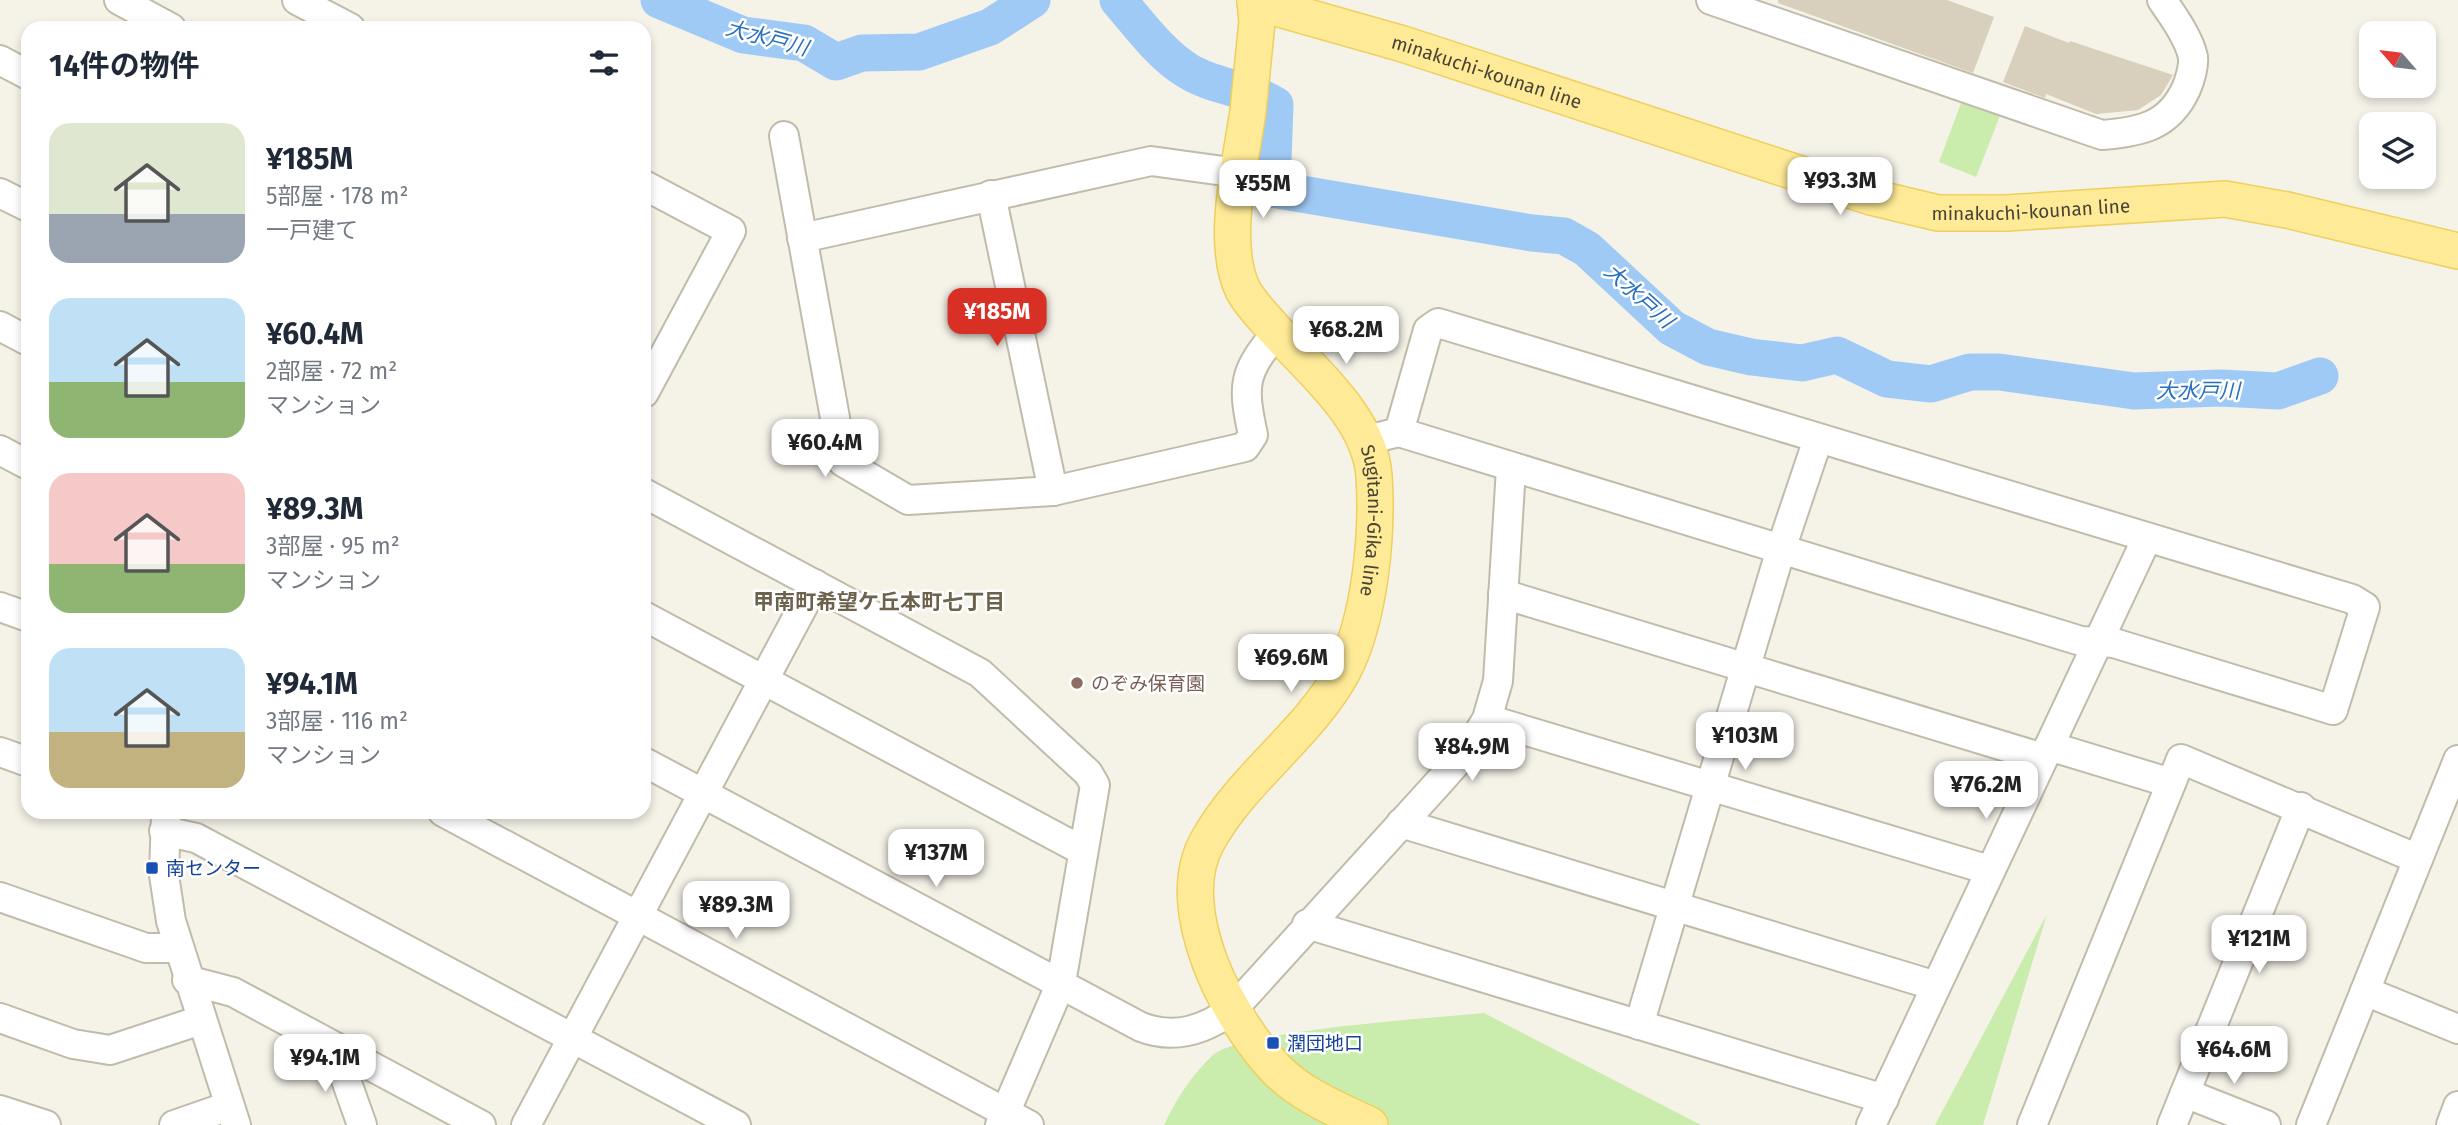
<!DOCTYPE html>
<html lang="ja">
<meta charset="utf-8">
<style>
body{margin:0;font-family:"Fira Sans","Noto Sans JP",sans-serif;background:#f2f2f3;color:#1f2937;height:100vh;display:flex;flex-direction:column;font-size:26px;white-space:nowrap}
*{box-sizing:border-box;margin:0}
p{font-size:23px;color:#747a83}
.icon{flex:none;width:38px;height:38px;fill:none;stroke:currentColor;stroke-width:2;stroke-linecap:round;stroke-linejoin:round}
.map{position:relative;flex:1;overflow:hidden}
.sheet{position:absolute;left:21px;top:21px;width:630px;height:798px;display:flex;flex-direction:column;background:#fff;border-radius:21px;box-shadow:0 4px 10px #0003}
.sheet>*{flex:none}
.needle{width:46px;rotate:298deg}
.tools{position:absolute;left:2359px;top:21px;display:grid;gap:14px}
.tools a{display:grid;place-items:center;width:77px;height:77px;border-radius:14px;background:#fff;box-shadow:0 4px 10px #0003;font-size:35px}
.price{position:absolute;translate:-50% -60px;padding:0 16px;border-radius:14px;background:#fff;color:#222;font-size:23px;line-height:46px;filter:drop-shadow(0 2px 4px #0008)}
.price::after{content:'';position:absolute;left:50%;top:42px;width:21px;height:16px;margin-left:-10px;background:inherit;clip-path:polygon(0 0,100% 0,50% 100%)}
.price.selected{background:#d93025;color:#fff}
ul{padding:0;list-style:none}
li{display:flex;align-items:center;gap:21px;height:175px;padding:0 28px}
li span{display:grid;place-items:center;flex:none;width:196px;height:140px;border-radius:21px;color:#555}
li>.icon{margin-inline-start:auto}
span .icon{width:84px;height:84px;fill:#fffc;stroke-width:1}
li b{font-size:30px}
h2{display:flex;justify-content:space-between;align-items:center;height:84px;padding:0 28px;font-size:30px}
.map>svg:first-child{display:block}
</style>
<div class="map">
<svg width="2458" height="1125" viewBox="0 0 2458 1125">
<rect width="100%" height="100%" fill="#f5f2e8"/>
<g fill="#caecad">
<path d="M1969 82 2008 95 1976 177 1939 162Z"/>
<path d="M2047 914 1983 1125H1935Z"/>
<path d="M1484 1013 1701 1125H1164C1175 1101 1193 1073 1213 1055 1242 1030 1436 1018 1484 1013Z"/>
</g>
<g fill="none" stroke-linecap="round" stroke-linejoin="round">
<g stroke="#a0caf6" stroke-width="37">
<path d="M659 0 743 35 804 43 836 62 862 53 919 52 990 27 1032 0"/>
<path d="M1118 0C1139 24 1160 54 1188 71 1214 87 1248 88 1275 105L1272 189 1532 233 1564 236 1587 249 1672 328 1708 347 1751 357 1802 363 1837 355 1887 379 1931 384 1970 372H1999L2134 391 2221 388 2278 391 2320 376"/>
</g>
</g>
<g fill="#d8cfbc">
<path d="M1778 0H1947L1994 17 1973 73 1778 3Z"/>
<path d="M2025 26 2069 43 2070 41 2173 75 2161 95 2138 110 2096 114 2046 94 2045 98 2003 82Z"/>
</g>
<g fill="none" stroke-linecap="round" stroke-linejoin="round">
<g stroke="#c1bba9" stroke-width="32">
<g id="minor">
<path d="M119 0 171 28"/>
<path d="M297 0 350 28"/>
<path d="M1711 0 2102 135C2141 132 2169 126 2186 89 2190 80 2194 66 2193 57 2189 38 2173 16 2162 0"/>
<path d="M0 60 28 75"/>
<path d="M784 136 843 462 908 500 1053 491 1245 447 1253 435C1242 384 1243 373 1277 332"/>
<path d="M644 185 731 231 644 393"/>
<path d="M0 193 28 207"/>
<path d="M991 195 1053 491"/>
<path d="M802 238 1151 161 1238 173"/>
<path d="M0 326 28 341"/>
<path d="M1367 440 1399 432 2081 641 2114 643 2333 710 2365 607 2352 599 1438 323 1428 330 1399 432"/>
<path d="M0 450 28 465"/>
<path d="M644 493 980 673 1088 773 1095 785 1061 983 1000 1125"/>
<path d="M1503 594 2043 758"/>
<path d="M0 607 28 617"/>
<path d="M644 616 1083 851"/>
<path d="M1487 719 1989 870"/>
<path d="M2049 746 2171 783"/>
<path d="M0 752 28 762"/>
<path d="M644 762 1141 1027C1175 1040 1205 1030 1233 1009L1441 780 1470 747 1487 719 1498 681 1511 468"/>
<path d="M443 812 1029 1125"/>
<path d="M166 815 164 875 171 921 236 1125"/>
<path d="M1401 823 1936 986"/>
<path d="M164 831 196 838 736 1125"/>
<path d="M0 897 146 948H177"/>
<path d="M1307 924 1884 1099"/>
<path d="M187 980 233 992 481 1125"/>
<path d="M2365 991 2458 1029"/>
<path d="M0 1018 73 1044 110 1050 201 1020"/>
<path d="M1639 1025 1781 549 1818 439"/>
<path d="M346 1053V1080L362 1125"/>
<path d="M2185 1093 2266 1125"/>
<path d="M0 1110 46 1125"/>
<path d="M174 1125 229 1106"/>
<path d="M526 1125 815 584"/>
<path d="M1871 1125 2147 538"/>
<path d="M2032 1125 2181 759 2418 859"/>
<path d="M2172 1125 2301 807"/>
<path d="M2311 1125 2458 760"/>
<path d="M2451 1125 2458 1106"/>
</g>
</g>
<g stroke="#edd05e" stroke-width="38">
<g id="major">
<path id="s1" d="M1255 0 1257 22C1254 52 1251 82 1248 111 1241 161 1220 243 1243 290 1251 305 1264 317 1275 330 1312 371 1370 418 1374 476 1378 534 1370 619 1343 671 1309 734 1242 778 1207 842 1170 909 1229 1020 1276 1069 1301 1095 1338 1110 1370 1125"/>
<path id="s2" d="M1255 2 1403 44 1871 197 1938 213H2006L2225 199 2287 210 2458 251"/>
</g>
</g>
<use href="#minor" stroke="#fff" stroke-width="28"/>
<use href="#major" stroke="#ffeb97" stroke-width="35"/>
</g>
<circle fill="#8d6e63" stroke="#fff" stroke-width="2.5" cx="1077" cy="683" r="7"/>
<g fill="#1a4fb4" stroke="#fff" stroke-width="2.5">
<rect x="145" y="861" width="14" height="14" rx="3.5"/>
<rect x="1266" y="1036" width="14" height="14" rx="3.5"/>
</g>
<g text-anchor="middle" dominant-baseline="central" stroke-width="5" stroke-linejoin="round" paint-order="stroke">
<g font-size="19" fill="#494336" stroke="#fff">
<text stroke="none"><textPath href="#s2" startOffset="242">minakuchi-kounan line</textPath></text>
<text stroke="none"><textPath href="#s2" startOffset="808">minakuchi-kounan line</textPath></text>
<text stroke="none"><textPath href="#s1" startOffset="569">Sugitani-Gika line</textPath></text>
</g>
<g font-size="19" fill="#785e54" stroke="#fff" text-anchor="start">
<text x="1091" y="683">のぞみ保育園</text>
</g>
<g font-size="19" fill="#164399" stroke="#fff" text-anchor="start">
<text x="166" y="868">南センター</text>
<text x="1287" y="1043">潤団地口</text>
</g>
<g font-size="21" font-style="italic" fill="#266fbe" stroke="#fff">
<text transform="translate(767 38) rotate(15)">大水戸川</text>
<text transform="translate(1639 296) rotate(42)">大水戸川</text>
<text x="2198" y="391">大水戸川</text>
</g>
<g font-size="21" font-weight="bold" fill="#6d634c" stroke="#fff">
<text x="879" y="602">甲南町希望ケ丘本町七丁目</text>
</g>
</g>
</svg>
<div class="tools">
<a><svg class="needle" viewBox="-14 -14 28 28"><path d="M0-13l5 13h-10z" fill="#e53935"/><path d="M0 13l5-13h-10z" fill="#747a83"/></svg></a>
<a><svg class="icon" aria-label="layers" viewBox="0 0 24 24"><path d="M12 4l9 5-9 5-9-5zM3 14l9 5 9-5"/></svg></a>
</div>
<b class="price" style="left:1840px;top:217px">¥93.3M</b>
<b class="price" style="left:1263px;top:220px">¥55M</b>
<b class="price selected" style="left:997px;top:348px">¥185M</b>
<b class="price" style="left:1346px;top:366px">¥68.2M</b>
<b class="price" style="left:825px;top:479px">¥60.4M</b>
<b class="price" style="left:1291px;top:694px">¥69.6M</b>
<b class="price" style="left:1745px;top:772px">¥103M</b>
<b class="price" style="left:1472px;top:783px">¥84.9M</b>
<b class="price" style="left:1986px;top:821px">¥76.2M</b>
<b class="price" style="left:936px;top:889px">¥137M</b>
<b class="price" style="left:736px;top:941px">¥89.3M</b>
<b class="price" style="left:2259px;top:975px">¥121M</b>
<b class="price" style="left:2234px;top:1086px">¥64.6M</b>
<b class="price" style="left:325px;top:1094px">¥94.1M</b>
<section class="sheet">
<h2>14件の物件<svg class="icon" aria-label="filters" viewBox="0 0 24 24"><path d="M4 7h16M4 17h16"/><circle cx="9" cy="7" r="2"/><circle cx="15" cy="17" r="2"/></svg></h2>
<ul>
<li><span style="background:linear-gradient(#dfe7d0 65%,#9aa5b1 0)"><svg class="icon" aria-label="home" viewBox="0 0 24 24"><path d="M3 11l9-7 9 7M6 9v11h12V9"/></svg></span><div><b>¥185M</b><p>5部屋 · 178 m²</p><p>一戸建て</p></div></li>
<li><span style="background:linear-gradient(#bfe0f5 60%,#8fb573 0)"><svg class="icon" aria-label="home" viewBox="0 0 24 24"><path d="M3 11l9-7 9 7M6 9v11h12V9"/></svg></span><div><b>¥60.4M</b><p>2部屋 · 72 m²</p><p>マンション</p></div></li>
<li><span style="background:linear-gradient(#f6c9c9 65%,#8fb573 0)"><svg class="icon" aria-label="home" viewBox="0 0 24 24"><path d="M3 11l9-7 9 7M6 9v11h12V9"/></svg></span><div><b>¥89.3M</b><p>3部屋 · 95 m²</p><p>マンション</p></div></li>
<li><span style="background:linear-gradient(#bfe0f5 60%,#c2b280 0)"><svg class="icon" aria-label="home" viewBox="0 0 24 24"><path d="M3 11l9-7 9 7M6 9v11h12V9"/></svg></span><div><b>¥94.1M</b><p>3部屋 · 116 m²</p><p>マンション</p></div></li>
</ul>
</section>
</div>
